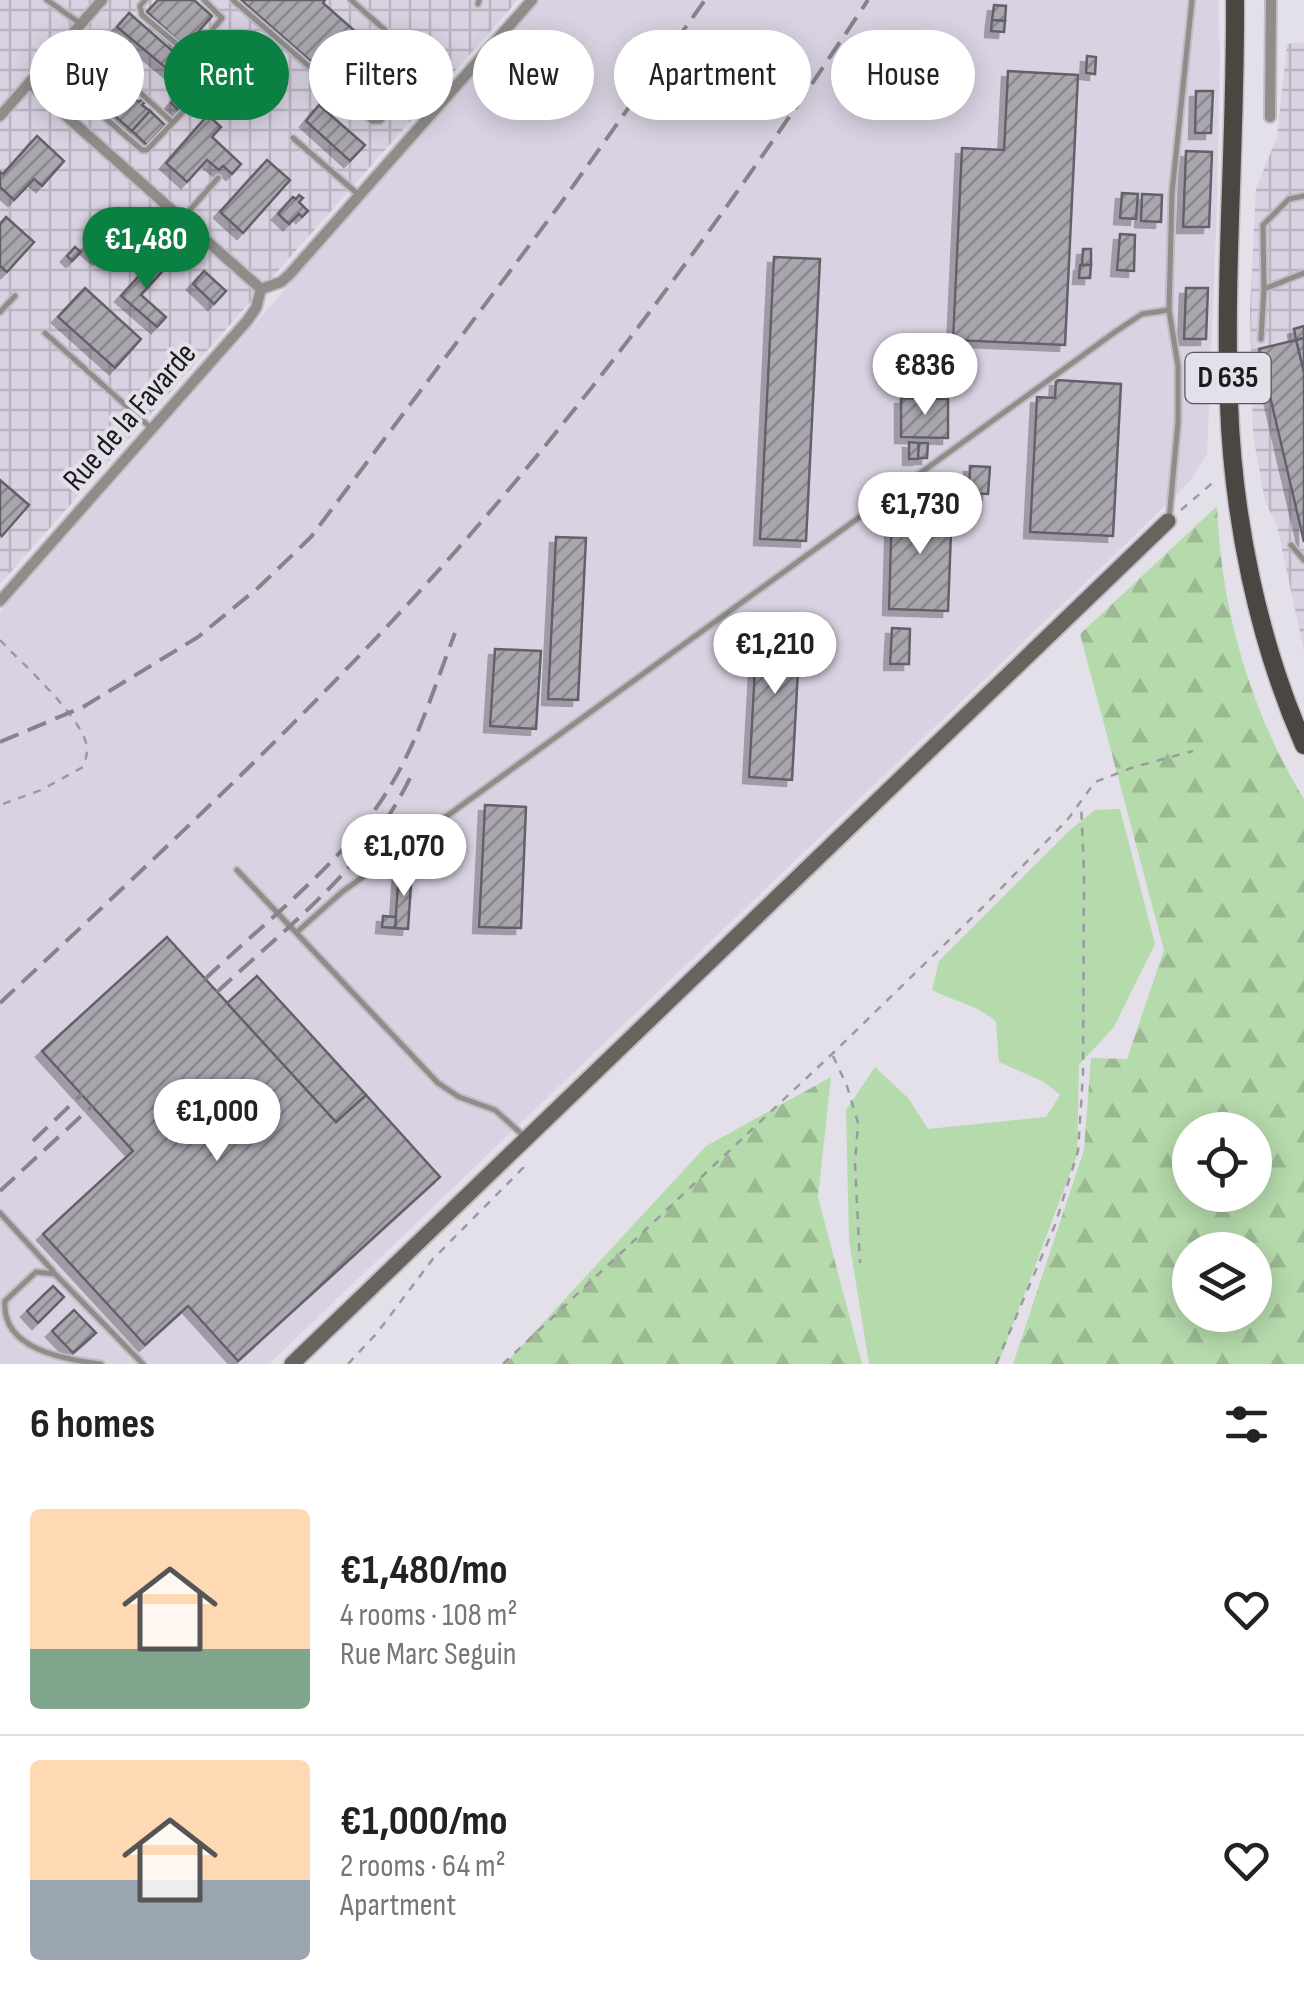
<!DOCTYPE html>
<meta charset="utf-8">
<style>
body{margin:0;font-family:"Sofia Sans Condensed",sans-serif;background:#f6f6f6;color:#222;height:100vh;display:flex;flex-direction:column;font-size:38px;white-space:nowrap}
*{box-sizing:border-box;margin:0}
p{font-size:32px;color:#767676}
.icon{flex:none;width:55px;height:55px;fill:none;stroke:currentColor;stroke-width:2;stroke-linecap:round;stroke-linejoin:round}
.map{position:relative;height:1364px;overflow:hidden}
.details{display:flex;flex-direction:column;background:#fff;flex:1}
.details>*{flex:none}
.top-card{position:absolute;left:30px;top:30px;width:1245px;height:90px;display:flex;gap:20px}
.buttons{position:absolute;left:1172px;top:1112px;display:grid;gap:20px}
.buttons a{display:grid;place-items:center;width:100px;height:100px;border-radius:50%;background:#fff;box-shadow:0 5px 25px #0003;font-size:50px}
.price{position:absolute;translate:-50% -85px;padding:0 22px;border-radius:35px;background:#fff;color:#222;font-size:32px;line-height:65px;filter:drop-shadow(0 2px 5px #0008)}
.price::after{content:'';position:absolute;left:50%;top:60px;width:30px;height:22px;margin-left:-15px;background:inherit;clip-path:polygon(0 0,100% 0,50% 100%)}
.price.on{background:#0b8043;color:#fff}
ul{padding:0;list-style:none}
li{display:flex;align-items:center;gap:30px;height:250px;padding:0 30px}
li+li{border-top:2px solid #e0e0e0}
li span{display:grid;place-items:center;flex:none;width:280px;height:200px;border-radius:10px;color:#555}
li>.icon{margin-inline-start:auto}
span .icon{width:120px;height:120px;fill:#fffc;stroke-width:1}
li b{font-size:42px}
h2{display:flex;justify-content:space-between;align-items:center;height:120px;padding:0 30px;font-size:42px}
.tag{padding:0 35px;border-radius:45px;background:#fff;box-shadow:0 5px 25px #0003;font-size:35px;line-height:90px}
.tag.on{background:#0b8043;color:#fff}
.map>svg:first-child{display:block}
</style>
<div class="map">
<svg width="1304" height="1364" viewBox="0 0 1304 1364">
<defs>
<pattern id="industrial-grid" width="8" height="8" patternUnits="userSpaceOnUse" patternTransform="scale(2.5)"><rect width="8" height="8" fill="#d9d2e2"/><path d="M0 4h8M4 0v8" fill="none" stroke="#bab4c1"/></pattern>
<pattern id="forest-firs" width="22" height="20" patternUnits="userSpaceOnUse" patternTransform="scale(2.5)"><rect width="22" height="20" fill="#b5daac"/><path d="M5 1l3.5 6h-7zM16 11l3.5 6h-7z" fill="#9bba94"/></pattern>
<pattern id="building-hatch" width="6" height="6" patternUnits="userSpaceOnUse" patternTransform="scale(2.5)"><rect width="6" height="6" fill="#a9a6ae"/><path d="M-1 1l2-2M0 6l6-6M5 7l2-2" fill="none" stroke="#89868d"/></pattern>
<filter id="shadow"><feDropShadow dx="-6" dy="6" stdDeviation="0" flood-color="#0004"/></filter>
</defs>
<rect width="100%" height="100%" fill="#e4e0e9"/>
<g fill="url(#industrial-grid)">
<path d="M0 0H518L0 584Z"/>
<path d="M1304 42V651L1277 526 1265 501 1253 435 1250 309 1256 188 1277 137 1287 44Z"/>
</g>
<path fill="#d9d2e2" d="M541 0H1218L1220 61 1217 207 1207 454 1190 481 1131 539 269 1364H0V612Z"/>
<path fill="#b5daac" d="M1120 809 1155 944 1114 1027 1079 1065 1077 1155 998 1364H869L849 1240 846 1110 875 1067 909 1099 928 1129 1046 1117 1060 1095 1044 1082 999 1062 996 1022C977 1004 955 1002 932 990L939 961 1070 830 1095 810Z"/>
<g fill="url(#forest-firs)" fill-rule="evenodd">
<path d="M1217 506C1221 609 1250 711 1304 799V1364H1013L1084 1150 1091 1058 1127 1059 1164 950 1080 634ZM1190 1130H1255V1195H1190ZM1190 1250H1255V1315H1190Z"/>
<path d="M831 1077 818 1197 862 1364H505L706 1146Z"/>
</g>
<g fill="url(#building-hatch)" stroke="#646169" stroke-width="2.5" filter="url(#shadow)">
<path d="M158 0H194L212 16 185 47 147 12Z"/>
<path d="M241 0H325L323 3 399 70 364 108Z"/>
<path d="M994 5 1006 6 1005 21 992 20Z"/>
<path d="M129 13 177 55 166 68 117 27Z"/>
<path d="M992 20 1005 21 1004 32 991 31Z"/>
<path d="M117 40 129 50 111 71 99 60Z"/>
<path d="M177 55 196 71 184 84 166 68Z"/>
<path d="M1087 56 1096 57 1095 74 1086 73Z"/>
<path d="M1008 71 1078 75 1065 345 953 340 962 148 1004 150Z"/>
<path d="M1196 91H1213L1211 133H1195Z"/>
<path d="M126 93 139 102 142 99 145 102 142 105 150 111 132 131 109 111Z"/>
<path d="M179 94 187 101 179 111 171 103Z"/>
<path d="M319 105 365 145 350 161 306 121Z"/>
<path d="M150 111 165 125 147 145 132 131Z"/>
<path d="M208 115 221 127 212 137 241 164 232 174 223 166 219 170 207 160 187 182 166 163Z"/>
<path d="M37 136 64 161 42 186 34 179 14 200 0 187V172L3 174Z"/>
<path d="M1186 151 1212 152 1209 227H1183Z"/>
<path d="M267 160 290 180 243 233 220 212Z"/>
<path d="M1122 193 1138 194 1136 219 1120 218Z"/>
<path d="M1142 194 1162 195 1161 222 1141 221Z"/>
<path d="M299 195 303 198 299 202 308 211 302 217 299 214 289 224 278 214 293 197 296 199Z"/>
<path d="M120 208 140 226 127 241 120 236 99 259 85 247Z"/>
<path d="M6 217 34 242 7 272 0 266V224Z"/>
<path d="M1120 234 1135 235 1134 271 1117 270Z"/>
<path d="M75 247 81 252 72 261 67 256Z"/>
<path d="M1083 249H1091V265H1082Z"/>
<path d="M158 255 168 265 141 295 166 317 157 327 121 296Z"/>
<path d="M774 257 820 259 806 541 760 539Z"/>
<path d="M1080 265H1091L1090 278H1079Z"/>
<path d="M204 271 226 291 214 304 193 284Z"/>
<path d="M85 288 141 339 115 368 58 317Z"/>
<path d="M1186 288H1208L1206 339H1184Z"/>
<path d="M1304 326V338L1296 340 1294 329Z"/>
<path d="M1304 338V373L1296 340Z"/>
<path d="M1296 340 1304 373V542L1259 349Z"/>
<path d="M1056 380 1121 384 1113 536 1030 532 1037 397 1055 398Z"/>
<path d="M901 398 948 399V438L901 437Z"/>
<path d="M909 442 919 443 918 459H909Z"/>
<path d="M919 443H928L927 458H918Z"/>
<path d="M970 466 990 467 988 494 969 493Z"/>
<path d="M0 480 29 505 2 536 0 534Z"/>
<path d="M892 504 952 506 948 611 889 609Z"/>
<path d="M556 537 586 538 578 700 548 699Z"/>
<path d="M758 614 801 616 792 780 749 777Z"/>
<path d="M892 628 910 629 909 664H890Z"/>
<path d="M495 649 541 651 536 729 490 726Z"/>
<path d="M485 805 526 807 521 928 479 927Z"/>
<path d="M399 869 412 870 408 929 395 928Z"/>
<path d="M383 916 396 917 395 928 382 927Z"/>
<path d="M167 937 336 1122 366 1095 440 1177 238 1361 188 1306 145 1345 43 1234 133 1151 42 1051Z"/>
<path d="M257 976 366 1095 336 1122 227 1003Z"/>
<path d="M53 1286 64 1297 38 1323 27 1311Z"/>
<path d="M74 1310 96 1333 73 1353 52 1331Z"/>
</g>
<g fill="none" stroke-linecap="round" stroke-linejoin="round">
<g stroke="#c0bcc4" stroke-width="9">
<g id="lane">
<path d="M47 0 81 24"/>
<path d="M145 0 140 6 142 15 191 56 222 18 204 0"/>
<path d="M233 0 372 121H380L423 77"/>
<path d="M351 0 412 54 423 77 442 100"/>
<path d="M478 4 479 0"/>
<path d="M204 43 256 92"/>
<path d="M172 122 133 86C118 83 111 98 102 108L104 117 142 150H147L227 65"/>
<path d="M293 138 359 195"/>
<path d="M182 219 218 178"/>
<path d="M1264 289 1263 225 1289 199 1304 196"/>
<path d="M0 312 15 296"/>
<path d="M45 333 151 428"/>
<path d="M1261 339 1264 289 1304 273"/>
<path d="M1169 520 1178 422V366L1169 310 1172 193 1192 0"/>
<path d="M1291 545 1304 560"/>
<path d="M237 870 438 1083 459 1097 495 1110 525 1137"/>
<path d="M297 932 342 892 1115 332 1142 314 1169 310"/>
<path d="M0 1213 53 1271"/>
<path d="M101 1364C65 1359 1 1350 5 1301L36 1272 55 1274 143 1364"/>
</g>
</g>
<g stroke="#c0bcc4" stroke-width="14">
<g id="street">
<path d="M29 83 261 289"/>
<path d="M0 116 102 0"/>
<path d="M1270 117 1271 0"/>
<path d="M0 601 247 321 256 308 261 289 281 282 289 275 532 0"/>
</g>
</g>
<g stroke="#c0bcc4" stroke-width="19">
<path id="secondary" d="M292 1364 1168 521"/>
</g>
<g stroke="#c0bcc4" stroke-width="21">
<path id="primary" d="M1235 0C1236 135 1224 270 1229 404 1233 518 1258 641 1304 745"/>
</g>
<g stroke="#9c99a0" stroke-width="2.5" stroke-dasharray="8 8" stroke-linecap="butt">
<path d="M1181 510 1217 479"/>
<path d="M0 640C20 662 89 722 87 751 87 757 84 762 83 767L41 790 0 805"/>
<path d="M833 1056 847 1086 858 1123 855 1165 860 1263"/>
<path d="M348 1364 377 1333 432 1260 523 1168 519 1164"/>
<path d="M503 1364 832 1054 982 908 1068 819 1095 782 1134 767 1193 751"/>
<path d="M996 1364 1055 1225 1078 1151 1083 1075 1084 872 1081 804"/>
</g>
<use href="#lane" stroke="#8f8c89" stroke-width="5"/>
<use href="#street" stroke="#8f8c89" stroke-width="10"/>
<use href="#secondary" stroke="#67635f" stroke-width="15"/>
<use href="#primary" stroke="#4c4642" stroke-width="18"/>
<g stroke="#87838a" stroke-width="4" stroke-dasharray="20 10" stroke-linecap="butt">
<path d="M0 742 83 707 198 637 259 587 311 537 561 203 705 0"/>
<path d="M205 979C267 920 344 862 388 790 418 742 435 685 455 633"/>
<path d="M217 992C288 926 367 867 410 778"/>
<path d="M0 1003C153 860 307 718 446 562 603 386 738 196 868 0"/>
<path d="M33 1141 82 1094"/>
<path d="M0 1191 92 1106"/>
</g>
</g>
<g text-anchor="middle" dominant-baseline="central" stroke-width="8" stroke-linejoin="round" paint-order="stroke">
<rect fill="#e4e0e9" stroke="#58555a" stroke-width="2.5" x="1185.5" y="353" width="85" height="50" rx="8"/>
<g font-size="30" font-weight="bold" fill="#1c1a1d">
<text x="1228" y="378">D 635</text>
</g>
<g font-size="32" fill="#1c1a1d" stroke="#e4e0e9">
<text transform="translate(130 417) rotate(-49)">Rue de la Favarde</text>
</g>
</g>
</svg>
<div class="buttons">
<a><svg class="icon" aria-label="locate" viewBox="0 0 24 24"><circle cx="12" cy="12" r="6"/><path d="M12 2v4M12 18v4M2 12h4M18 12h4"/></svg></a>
<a><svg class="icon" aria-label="layers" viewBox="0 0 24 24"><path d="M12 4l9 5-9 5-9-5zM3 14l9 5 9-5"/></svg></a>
</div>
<b class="price on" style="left:146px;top:292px">€1,480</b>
<b class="price" style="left:925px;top:418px">€836</b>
<b class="price" style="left:920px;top:557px">€1,730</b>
<b class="price" style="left:775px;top:697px">€1,210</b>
<b class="price" style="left:404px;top:899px">€1,070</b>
<b class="price" style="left:217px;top:1164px">€1,000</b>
<div class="top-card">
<a class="tag">Buy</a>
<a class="tag on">Rent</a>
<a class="tag">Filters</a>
<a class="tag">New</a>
<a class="tag">Apartment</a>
<a class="tag">House</a>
</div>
</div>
<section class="details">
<h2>6 homes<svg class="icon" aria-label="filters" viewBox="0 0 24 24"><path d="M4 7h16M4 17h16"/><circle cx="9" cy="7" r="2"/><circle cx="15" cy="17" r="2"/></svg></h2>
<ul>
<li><span style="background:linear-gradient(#ffd9b3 70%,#7fa58c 0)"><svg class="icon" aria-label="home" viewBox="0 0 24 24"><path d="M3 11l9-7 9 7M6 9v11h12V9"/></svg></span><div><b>€1,480/mo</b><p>4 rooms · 108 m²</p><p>Rue Marc Seguin</p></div><svg class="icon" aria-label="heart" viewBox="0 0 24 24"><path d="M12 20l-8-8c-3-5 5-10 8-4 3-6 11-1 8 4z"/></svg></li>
<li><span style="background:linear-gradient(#ffd9b3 60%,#9aa5b1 0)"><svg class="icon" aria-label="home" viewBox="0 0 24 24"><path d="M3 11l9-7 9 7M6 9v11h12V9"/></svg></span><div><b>€1,000/mo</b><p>2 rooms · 64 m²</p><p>Apartment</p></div><svg class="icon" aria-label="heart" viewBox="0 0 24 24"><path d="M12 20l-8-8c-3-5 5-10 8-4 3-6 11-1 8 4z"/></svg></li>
</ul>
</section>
